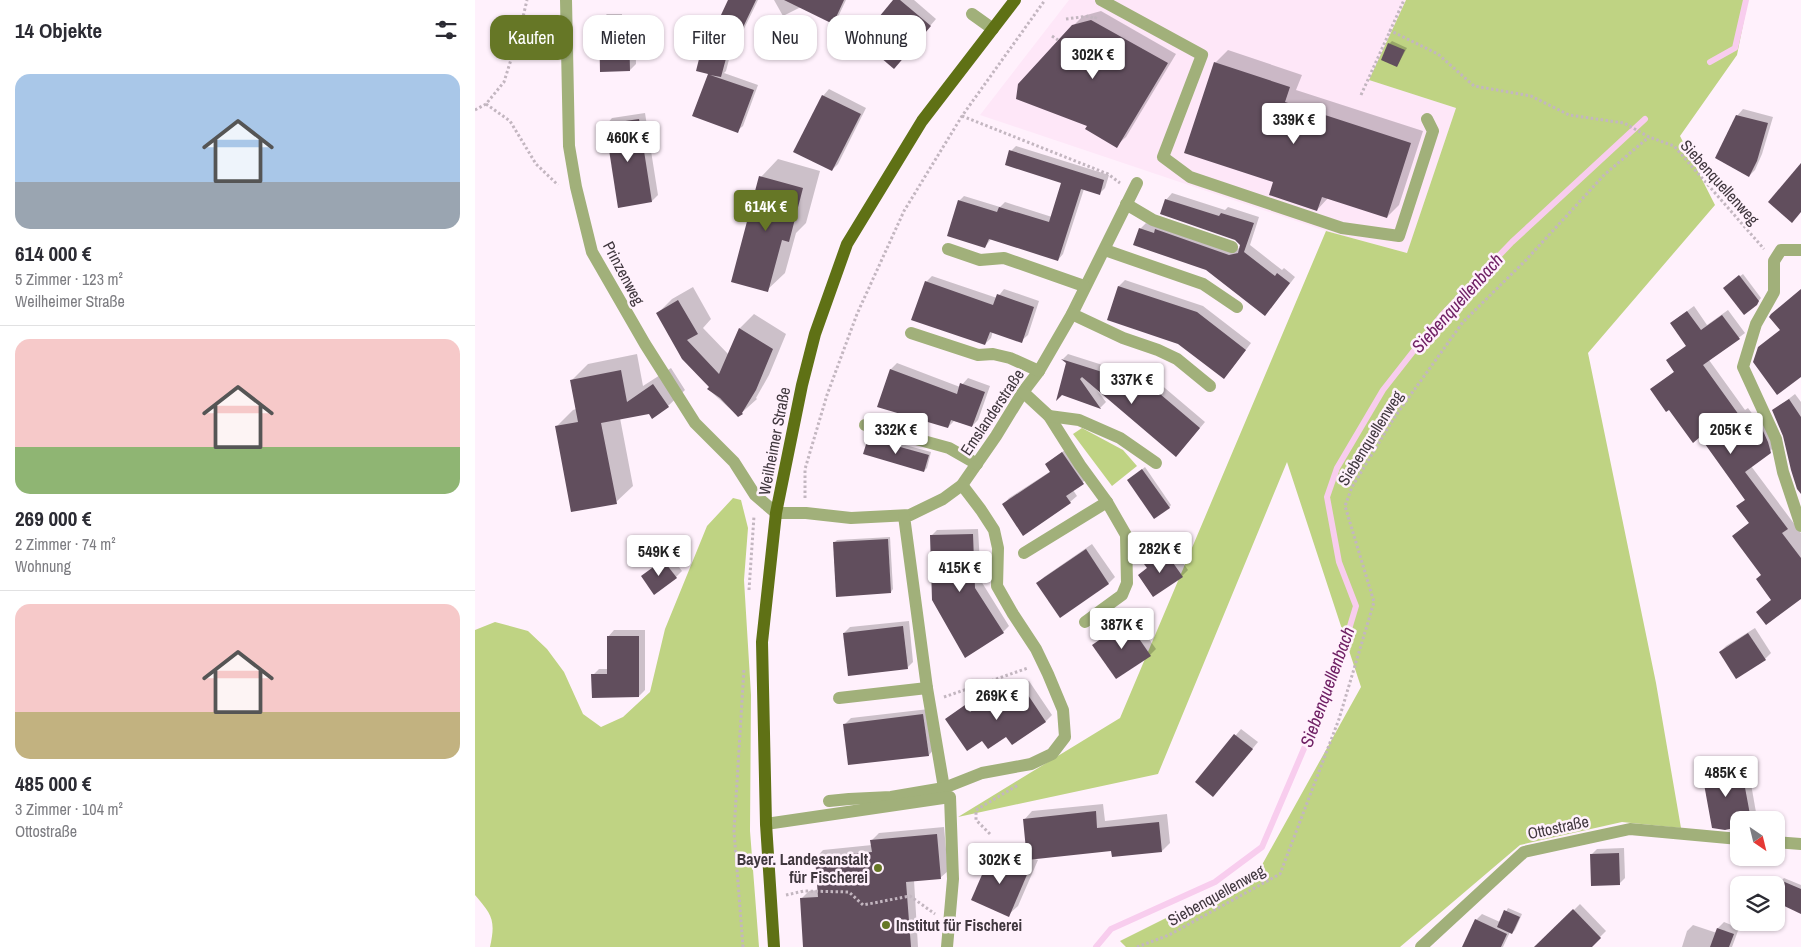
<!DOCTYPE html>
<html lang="de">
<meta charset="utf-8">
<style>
body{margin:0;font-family:"Archivo Narrow",sans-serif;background:#f2f2f3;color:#2b2b33;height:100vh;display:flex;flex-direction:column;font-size:19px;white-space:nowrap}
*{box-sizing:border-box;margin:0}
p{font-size:16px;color:#7c7c81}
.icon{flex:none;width:28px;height:28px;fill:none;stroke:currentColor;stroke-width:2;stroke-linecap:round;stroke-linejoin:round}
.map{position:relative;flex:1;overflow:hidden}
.drawer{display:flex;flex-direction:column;background:#fff;width:475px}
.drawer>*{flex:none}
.guide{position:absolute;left:15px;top:15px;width:475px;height:45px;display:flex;gap:10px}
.needle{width:32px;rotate:145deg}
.tools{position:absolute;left:1255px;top:811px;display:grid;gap:10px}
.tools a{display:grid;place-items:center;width:55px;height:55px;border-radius:10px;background:#fff;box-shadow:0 1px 4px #0004;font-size:25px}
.price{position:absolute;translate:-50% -42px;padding:0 11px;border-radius:5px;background:#fff;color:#222;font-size:16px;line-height:32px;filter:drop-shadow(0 1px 2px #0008)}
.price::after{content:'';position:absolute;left:50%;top:30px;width:15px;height:11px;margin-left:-8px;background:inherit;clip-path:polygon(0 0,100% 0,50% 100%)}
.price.active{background:#667726;color:#fff}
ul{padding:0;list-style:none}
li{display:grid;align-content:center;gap:10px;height:265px;padding:0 15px}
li+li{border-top:1px solid #e1e1e2}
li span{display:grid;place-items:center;height:155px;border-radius:15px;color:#555}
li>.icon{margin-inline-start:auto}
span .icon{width:90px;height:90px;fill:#fffc;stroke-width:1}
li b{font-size:21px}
h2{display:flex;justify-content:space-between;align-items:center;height:60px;padding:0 15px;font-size:21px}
.tag{padding:0 18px;border-radius:15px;background:#fff;box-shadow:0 1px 4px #0004;font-size:18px;line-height:45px}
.tag.active{background:#667726;color:#fff}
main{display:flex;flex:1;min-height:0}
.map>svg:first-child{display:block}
</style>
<main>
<section class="drawer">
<h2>14 Objekte<svg class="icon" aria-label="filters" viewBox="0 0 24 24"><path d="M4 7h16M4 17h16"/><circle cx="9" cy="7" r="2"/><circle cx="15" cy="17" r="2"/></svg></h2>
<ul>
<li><span style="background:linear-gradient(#a9c7e8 70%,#9aa5b1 0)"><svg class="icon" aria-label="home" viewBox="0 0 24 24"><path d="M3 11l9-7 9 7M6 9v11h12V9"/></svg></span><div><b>614 000 €</b><p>5 Zimmer · 123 m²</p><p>Weilheimer Straße</p></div></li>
<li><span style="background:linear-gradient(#f6c9c9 70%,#8fb573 0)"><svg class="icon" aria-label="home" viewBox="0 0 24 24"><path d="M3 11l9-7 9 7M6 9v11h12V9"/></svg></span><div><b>269 000 €</b><p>2 Zimmer · 74 m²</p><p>Wohnung</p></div></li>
<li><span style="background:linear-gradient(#f6c9c9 70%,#c2b280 0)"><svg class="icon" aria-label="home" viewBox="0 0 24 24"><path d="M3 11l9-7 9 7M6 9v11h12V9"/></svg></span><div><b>485 000 €</b><p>3 Zimmer · 104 m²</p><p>Ottostraße</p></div></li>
</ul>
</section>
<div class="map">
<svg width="1326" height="947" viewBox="0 0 1326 947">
<rect width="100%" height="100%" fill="#fff1fc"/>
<path fill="#fee7f8" d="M594 0H931L894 80 981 108 932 253 851 231 505 115Z"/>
<g fill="#bfd383">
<path d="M931 0H1273L1262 55 1205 136 1240 205 1113 353 1181 683 1206 828 1147 822 1045 845 925 947H651L645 941 783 872 886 687 812 462 683 774 483 817 645 718 851 231 932 253 981 108 894 80Z"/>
<path d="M607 428 648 450 662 466 637 486 598 434Z"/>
<path d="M258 498 266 500 273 528 269 580 276 695 275 831 284 947H15C21 920 17 915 0 895V630L20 622 53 631 72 649 89 672 108 714 126 727 148 717 175 692 190 629 232 526Z"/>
</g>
<g fill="#0003">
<path d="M255 0H283L266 35 260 41 259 40 251 71 249 73 283 85 268 126 262 131 219 115 235 73 229 43 235 31 242 26Z"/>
<path d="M299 0H371L363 17 358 22 326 7 308 16Z"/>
<path d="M420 0H439L461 19 425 61Z"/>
<path d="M626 11 701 54 651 137 641 146 614 125 598 26 608 16Z"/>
<path d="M132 14H147V23H160L161 64 155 70 125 20Z"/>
<path d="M917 41 932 48 922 66 914 44Z"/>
<path d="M753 50 827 75 821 90 948 131 924 205 912 217 853 198 842 210 800 181 740 63Z"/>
<path d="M354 89 391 108 363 164 357 170 348 96Z"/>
<path d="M1268 109 1298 117 1287 154 1280 170 1274 176 1262 116Z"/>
<path d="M170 113 183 195 177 201 144 207 131 125 137 118Z"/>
<path d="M541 146 634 175 630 188 624 194 609 189 588 254 583 260 516 239 510 247 484 201 489 196 525 207 530 202 577 217 588 182 536 151Z"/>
<path d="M303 159 345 171 331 223 321 233 310 273 292 290 286 177Z"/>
<path d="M697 193 750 210 753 207 784 217 775 245 807 270 809 268 820 277 796 308 665 229 671 223 761 249 765 248 766 245 761 238 691 200Z"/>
<path d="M1268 274 1286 298 1281 304 1253 285Z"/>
<path d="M457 276 522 298 529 289 564 301 553 335 546 341 518 331 516 338 510 344 451 282Z"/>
<path d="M650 280 728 306 776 343 755 371 704 343 633 319 644 286Z"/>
<path d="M218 287 236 319 228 328 254 355 265 328 279 314 311 334 294 375 281 398 282 399 263 416 233 389 235 387 183 313 197 299Z"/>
<path d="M1219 306 1232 325 1253 310 1270 333 1234 360 1270 410 1273 408 1282 420 1289 415 1301 446 1276 466 1326 533V598L1282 612 1297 600 1287 574 1258 536 1275 522 1263 506 1271 499 1226 436 1194 408 1177 389 1200 371 1192 360 1212 345 1196 323Z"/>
<path d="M162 354 168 386 196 368 210 390 193 406 145 418 158 486 141 502 81 427 98 410 101 409 96 381 113 364Z"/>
<path d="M593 354 684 383 730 422 707 449 622 390 631 402 625 408 586 394 592 363 588 359Z"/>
<path d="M422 363 485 387 493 378 515 386 503 420 497 426 479 421 473 427 403 406 416 369Z"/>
<path d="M1320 394 1326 402V492L1310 437 1298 411Z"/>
<path d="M397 436 456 452 452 468 449 471 394 439Z"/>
<path d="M594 447 614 477 598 490 602 496 595 502 548 534 528 505 534 498 576 471 571 464Z"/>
<path d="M670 467 696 505 694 508 656 478Z"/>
<path d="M503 529 506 581 534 626 528 632 456 536 462 530Z"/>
<path d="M415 537 418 589 416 592 359 543 362 540Z"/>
<path d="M617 544 640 577 634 583 585 616 563 583 569 577Z"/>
<path d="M696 545 713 570 707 576 664 575 673 567 677 559Z"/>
<path d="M195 555 207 571 201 577 167 576Z"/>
<path d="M658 616 681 649 675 655 619 645 625 639Z"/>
<path d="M434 621 438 662 432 668 369 633 375 627Z"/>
<path d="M1280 628 1296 653 1290 659 1245 652 1251 646Z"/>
<path d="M139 630H170V690L164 696 118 675 124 669H133V637Z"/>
<path d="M554 681 577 715 571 721 537 743 532 735 508 739 472 719 497 700 501 706 517 696 522 703Z"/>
<path d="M454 709 460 748 454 755 370 724 376 718Z"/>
<path d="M766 729 783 742 744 789 722 782Z"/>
<path d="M1272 761 1282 818 1280 820H1264L1229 774 1235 767Z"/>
<path d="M628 804 630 821 692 814 695 843 687 851 637 850 557 858 563 860 543 906 533 915 497 900 517 854 527 845 553 856 549 820 557 811Z"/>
<path d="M469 827 473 871 465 878 439 880 443 947H329L326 899 334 891 344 890 341 858 348 850 397 845V840L404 833Z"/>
<path d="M1149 848 1150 878 1144 884 1116 855 1122 849Z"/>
<path d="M1309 878 1326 885V907L1306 881Z"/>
<path d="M1105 904 1131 931 1115 947H1062Z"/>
<path d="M1033 908 1047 914 1040 930 1037 933 1035 932 1028 947H1008L1001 920 1007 914 1025 922Z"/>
<path d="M1249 922 1264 928 1257 947H1207L1212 931 1218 925 1242 933 1243 928Z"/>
</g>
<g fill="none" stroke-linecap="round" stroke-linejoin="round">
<g stroke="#f8cdee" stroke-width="6">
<path d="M1235 62 1260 48 1271 0"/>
<path d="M621 947 636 929 740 882 787 847 860 676 881 606 864 562 852 497 862 468 908 390 966 316 1037 242 1170 119"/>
</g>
</g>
<g fill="#614e5d">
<path d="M253 0H281L261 42 256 40 246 77 235 75 279 90 263 133 217 116 233 74 221 71 228 43 234 31 238 32Z"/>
<path d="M309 0H369L358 24Z"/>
<path d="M418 0H425L456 26 419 69 385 40Z"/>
<path d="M141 19V29H154L155 71 125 72 124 20Z"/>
<path d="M616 20 693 63 642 148 610 129 612 126 541 99 543 84 597 25Z"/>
<path d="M913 43 930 50 922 67 906 60Z"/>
<path d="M739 62 815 87 810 102 936 143 912 218 847 197 842 211 794 195 798 182 709 153Z"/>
<path d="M347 95 386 114 357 171 318 152Z"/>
<path d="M1261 115 1293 123 1282 161 1274 177 1240 158Z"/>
<path d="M164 119 177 202 143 208 130 124Z"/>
<path d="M534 150 629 180 625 195 606 189 583 261 514 239 510 248 472 236 483 200 522 212 524 207 574 222 586 183 530 165Z"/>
<path d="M1326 163V212L1317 223 1293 202Z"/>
<path d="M284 176 328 188 314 242 307 240 293 292 256 282Z"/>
<path d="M690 199 744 216 746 213 779 223 769 252 800 276 802 273 815 283 790 316 731 270 658 245 664 228 679 233 680 229 754 255 763 253 765 245 760 240 685 214Z"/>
<path d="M1264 275 1284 301 1282 305 1269 315 1248 288Z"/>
<path d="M450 281 518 305 522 294 559 307 547 343 515 332 510 345 436 320Z"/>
<path d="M643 286 722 312 771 350 749 379 703 344 632 320Z"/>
<path d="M1326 289V377L1302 395 1278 362 1283 347 1305 330 1294 317 1296 314Z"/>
<path d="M203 300 223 334 212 340 244 374 264 328 298 349 281 390 267 413 268 414 263 417 245 398 232 389 234 387 207 359 181 313Z"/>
<path d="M1212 311 1226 330 1247 315 1265 339 1228 365 1264 415 1267 413 1276 425 1283 420 1293 442 1296 453 1270 472 1313 529 1307 533 1326 558V599L1291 625 1281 612 1296 600 1281 579 1286 575 1257 536 1274 523 1261 506 1270 500 1225 437 1218 443 1194 410 1191 412 1175 389 1199 372 1191 360 1211 346 1195 323Z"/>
<path d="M586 359 678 388 725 428 701 457 607 377 605 379 626 409 587 395 581 401 591 363Z"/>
<path d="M415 369 482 394 485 383 510 392 497 427 476 420 473 428 402 407Z"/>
<path d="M146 370 152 402 178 384 194 407 177 419 174 414 126 423 142 504 96 512 80 426 103 422 95 380Z"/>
<path d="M1314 399 1326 417V494L1322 489 1316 470 1308 436 1297 410Z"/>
<path d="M393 438 454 455 449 472 388 454Z"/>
<path d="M587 452 609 484 591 496 596 503 548 536 527 504 575 472 570 464Z"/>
<path d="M667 469 695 508 679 519 652 480Z"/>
<path d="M498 534 500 588 529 633 490 658 457 600 455 535Z"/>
<path d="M413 539 416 593 361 597 358 542Z"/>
<path d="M611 549 634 584 585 618 561 583Z"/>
<path d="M689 550 708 577 678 597 663 575 672 568 669 564Z"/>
<path d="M188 560 202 578 179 595 166 576Z"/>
<path d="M652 621 676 656 641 679 617 645Z"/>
<path d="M428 626 433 669 373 676 368 633Z"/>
<path d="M1273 633 1291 660 1261 679 1244 652Z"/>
<path d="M132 636H164V697L117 698 116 674H132Z"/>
<path d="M547 686 571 722 537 745 531 737 513 749 507 741 492 751 470 719 490 705 495 712 511 701 515 708Z"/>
<path d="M448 714 454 756 373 765 368 724Z"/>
<path d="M759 734 778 749 738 797 720 782Z"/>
<path d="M1266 766 1276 820H1264V827L1250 830 1237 828 1227 773Z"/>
<path d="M621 811 622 828 684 822 687 852 637 857 636 851 552 860 548 819Z"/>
<path d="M462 834 466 879 431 882 436 947H328L325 898 343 897 340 857 397 852 395 840Z"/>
<path d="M1144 853 1145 885 1116 886 1115 854Z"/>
<path d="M516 854 554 870 534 917 496 900Z"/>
<path d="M1305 880 1326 889V914L1301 902V888Z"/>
<path d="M1098 909 1126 938 1117 947H1059Z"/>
<path d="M1029 910 1045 917 1037 934 1022 927Z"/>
<path d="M1000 919 1032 934 1026 947H987Z"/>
<path d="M1242 928 1259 934 1254 947H1235Z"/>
</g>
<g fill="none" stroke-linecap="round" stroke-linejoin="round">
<g stroke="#c3b6c0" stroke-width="3" stroke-dasharray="2.5 2.5" stroke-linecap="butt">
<path d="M591 19 614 16 620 19 622 15"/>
<path d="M914 30 963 54 999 86 1056 96 1094 115 1149 123 1174 137 1199 146 1289 249"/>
<path d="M577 36 583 40"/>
<path d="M886 95 929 0"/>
<path d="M11 104 35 121 61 164 83 185"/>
<path d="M0 110 11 104 29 82 44 34 52 0"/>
<path d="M487 116 633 174 645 183"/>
<path d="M330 498V469L352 395 382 314 429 211 487 116 570 0"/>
<path d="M274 590 279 516"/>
<path d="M469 697 553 668"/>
<path d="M515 834 501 820V810L543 785"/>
<path d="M311 895 329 891 374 892 388 905 435 896 460 914"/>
<path d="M268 947 259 831 269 668"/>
<path d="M662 947 694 935 805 874 864 719 899 602 870 506 877 487 919 418 988 322 1051 260 1130 174 1174 137"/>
</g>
<g stroke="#a1b07a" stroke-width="12">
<path d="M91 0 94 146 101 187 117 252 170 344 220 423 259 462 280 495 301 513H331L376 518 435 515 468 499 487 485 521 436 548 392 564 371 597 314 662 183"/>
<path d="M626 0 727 55 688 157 715 177 867 228 924 236 958 131 952 119"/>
<path d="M497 14 518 29"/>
<path d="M651 204 678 220 757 247"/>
<path d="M473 249 505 260 529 258 609 286"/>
<path d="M630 250 728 284 762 307"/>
<path d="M1326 250H1306L1299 261V292L1281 324 1268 367 1301 439 1308 472 1326 526"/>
<path d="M597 314 648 338 683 350 702 359 735 386"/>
<path d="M436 333 503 355 518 354 535 358 564 371"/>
<path d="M548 392 574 416 605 465 632 502 651 535 652 583 647 595 610 622"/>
<path d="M574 416 604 420 645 438 681 463"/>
<path d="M390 425 474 448 502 464"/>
<path d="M429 516 452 688 469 788"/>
<path d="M549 553 632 502"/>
<path d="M364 698 452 688"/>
<path d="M354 801 374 799 416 797 469 788 507 773 556 764 577 754 590 737 588 710 573 674 561 649 538 614 522 586 523 548 519 530 506 510 487 485"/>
<path d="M291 824 475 797 478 879 472 947"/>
<path d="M1301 842 1326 844"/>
<path d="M946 947 1049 852 1155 829 1264 839"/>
</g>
<path stroke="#5f7115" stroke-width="12" d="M299 947 291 824 287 642 301 513 327 385 340 334 372 244 447 121 540 0"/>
</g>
<g fill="#667726" stroke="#fff1fc" stroke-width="2">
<circle cx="403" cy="868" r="5"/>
<circle cx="411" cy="925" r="5"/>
</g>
<g text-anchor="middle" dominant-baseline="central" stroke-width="5" stroke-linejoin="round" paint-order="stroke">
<g font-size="16" fill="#40373e" stroke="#fff1fc">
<text transform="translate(1245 182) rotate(48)">Siebenquellenweg</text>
<text transform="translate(149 273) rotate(62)">Prinzenweg</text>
<text transform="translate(517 412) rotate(-56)">Emslanderstraße</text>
<text transform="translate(895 438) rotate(-58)">Siebenquellenweg</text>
<text transform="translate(299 441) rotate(-79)">Weilheimer Straße</text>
<text transform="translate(1083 827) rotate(-12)">Ottostraße</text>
<text transform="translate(741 895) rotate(-29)">Siebenquellenweg</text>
</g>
<g font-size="16" font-weight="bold" fill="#40373e" stroke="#fff1fc" text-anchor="end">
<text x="393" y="859">Bayer. Landesanstalt<tspan x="393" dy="18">für Fischerei</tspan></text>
<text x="421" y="925" text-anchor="start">Institut für Fischerei</text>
</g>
<g font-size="18" font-style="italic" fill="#702165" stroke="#fff1fc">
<text transform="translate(982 303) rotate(-48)">Siebenquellenbach</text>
<text transform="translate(852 687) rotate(-70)">Siebenquellenbach</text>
</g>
</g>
</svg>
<div class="tools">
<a><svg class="needle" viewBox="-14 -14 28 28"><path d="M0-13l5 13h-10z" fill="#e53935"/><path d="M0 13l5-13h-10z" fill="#7c7c81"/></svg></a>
<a><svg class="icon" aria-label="layers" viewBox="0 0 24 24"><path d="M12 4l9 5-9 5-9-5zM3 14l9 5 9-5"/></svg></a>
</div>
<b class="price" style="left:618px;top:80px">302K €</b>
<b class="price" style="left:819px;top:145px">339K €</b>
<b class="price" style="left:153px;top:163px">460K €</b>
<b class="price active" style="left:291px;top:232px">614K €</b>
<b class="price" style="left:657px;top:405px">337K €</b>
<b class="price" style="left:421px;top:455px">332K €</b>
<b class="price" style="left:1256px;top:455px">205K €</b>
<b class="price" style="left:685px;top:574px">282K €</b>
<b class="price" style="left:184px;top:577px">549K €</b>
<b class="price" style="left:485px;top:593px">415K €</b>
<b class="price" style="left:647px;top:650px">387K €</b>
<b class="price" style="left:522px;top:721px">269K €</b>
<b class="price" style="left:1251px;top:798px">485K €</b>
<b class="price" style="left:525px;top:885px">302K €</b>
<div class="guide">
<a class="tag active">Kaufen</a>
<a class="tag">Mieten</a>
<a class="tag">Filter</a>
<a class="tag">Neu</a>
<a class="tag">Wohnung</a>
</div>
</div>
</main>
